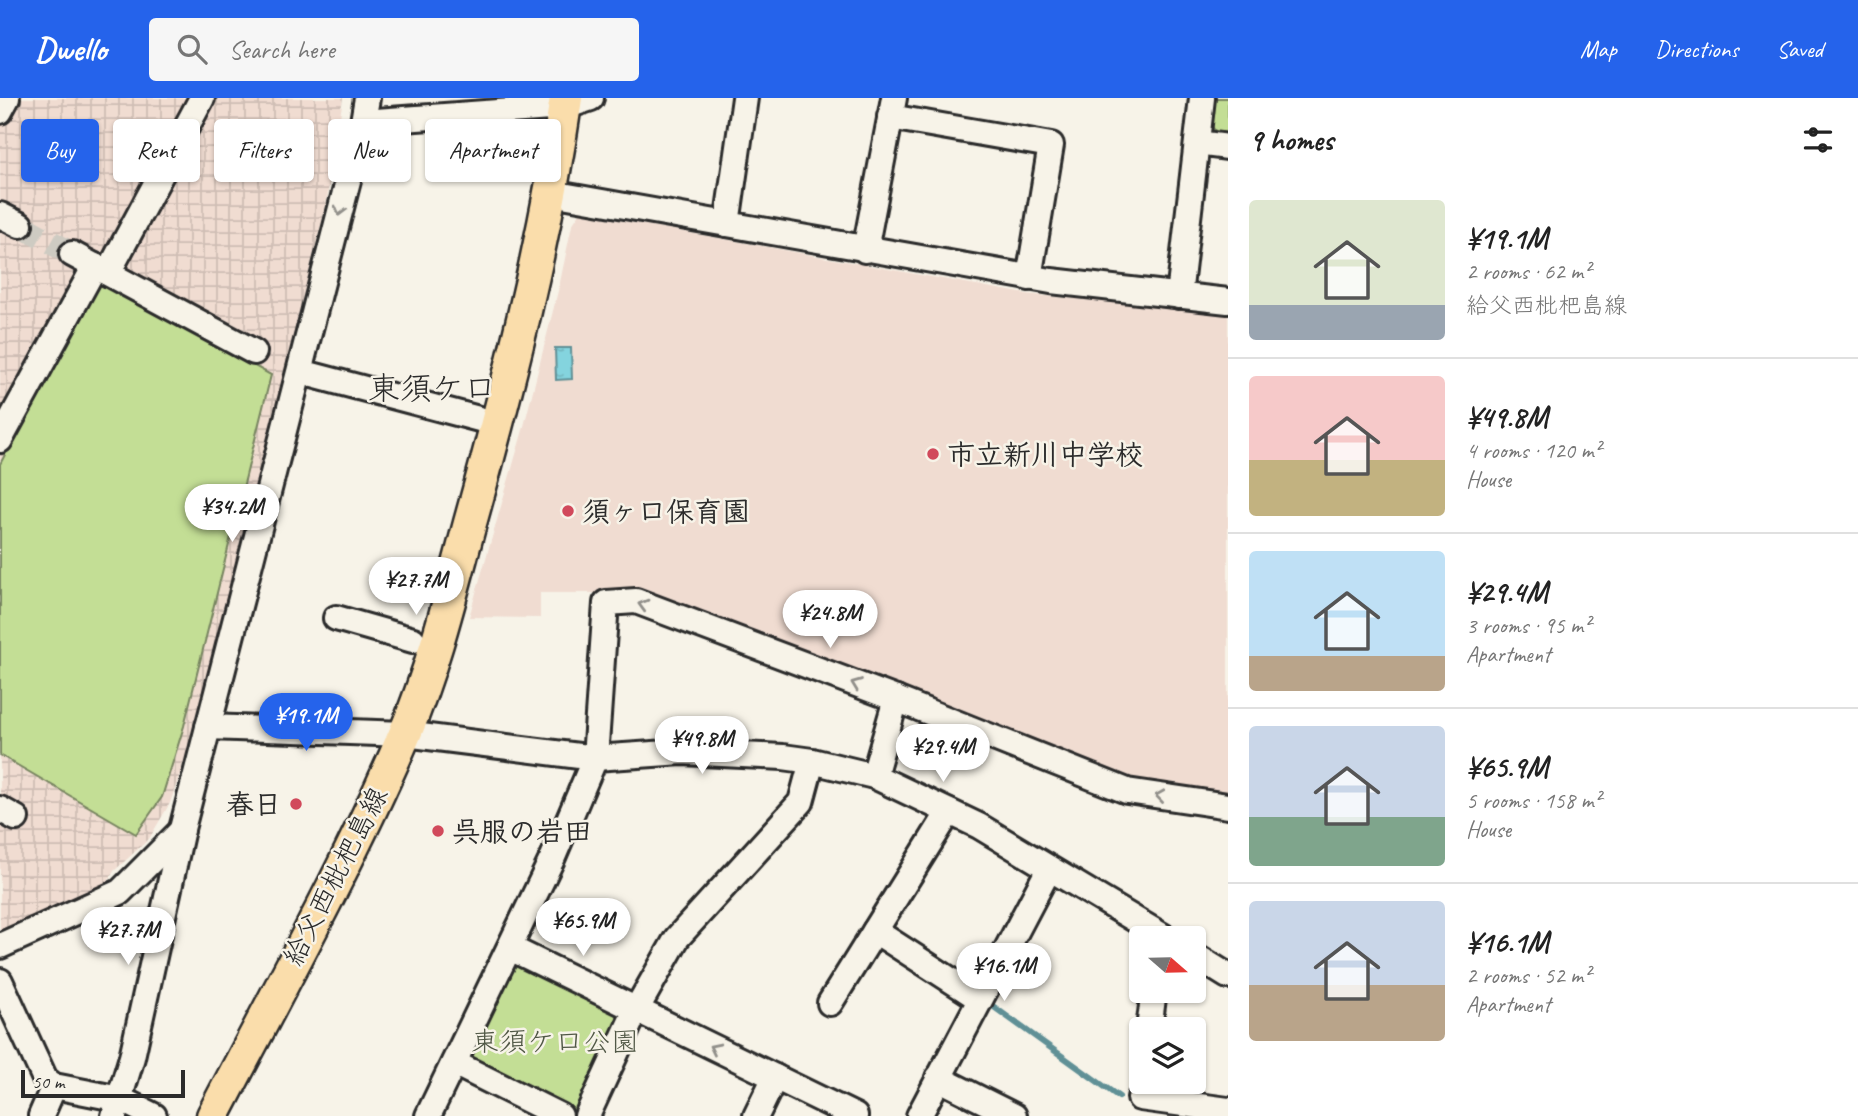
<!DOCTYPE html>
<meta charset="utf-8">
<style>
body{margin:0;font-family:Caveat,"Klee One",sans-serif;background:#f6f6f6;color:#222;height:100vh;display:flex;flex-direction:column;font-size:26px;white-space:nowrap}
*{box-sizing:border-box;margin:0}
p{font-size:23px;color:#767676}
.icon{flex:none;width:38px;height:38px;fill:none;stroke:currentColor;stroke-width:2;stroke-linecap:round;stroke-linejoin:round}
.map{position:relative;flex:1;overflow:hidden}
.drawer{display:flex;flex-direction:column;background:#fff;width:630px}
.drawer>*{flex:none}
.hud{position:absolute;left:21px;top:21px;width:665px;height:63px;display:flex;gap:14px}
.needle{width:46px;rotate:110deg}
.tools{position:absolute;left:1129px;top:828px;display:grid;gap:14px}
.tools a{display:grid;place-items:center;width:77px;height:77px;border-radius:7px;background:#fff;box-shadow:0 2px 5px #0004;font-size:35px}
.scale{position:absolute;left:21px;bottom:18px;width:164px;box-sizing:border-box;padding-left:7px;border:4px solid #2b2b2b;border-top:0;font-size:19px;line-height:24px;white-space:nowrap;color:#2b2b2b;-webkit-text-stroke:5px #f7f3e8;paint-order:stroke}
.price{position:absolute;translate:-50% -60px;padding:0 16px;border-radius:24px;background:#fff;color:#222;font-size:23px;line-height:46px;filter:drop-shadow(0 2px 4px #0008)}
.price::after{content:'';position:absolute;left:50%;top:42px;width:21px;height:16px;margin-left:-10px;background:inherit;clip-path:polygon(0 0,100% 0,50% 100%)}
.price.active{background:#2563eb;color:#fff}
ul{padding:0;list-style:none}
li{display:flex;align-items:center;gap:21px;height:175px;padding:0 21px}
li+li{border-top:2px solid #e0e0e0}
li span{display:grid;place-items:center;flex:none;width:196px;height:140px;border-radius:7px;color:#555}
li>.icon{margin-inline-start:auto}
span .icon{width:84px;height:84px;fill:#fffc;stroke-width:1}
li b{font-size:30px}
h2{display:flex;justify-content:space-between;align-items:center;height:84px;padding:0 21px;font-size:30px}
.tag{padding:0 24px;border-radius:7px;background:#fff;box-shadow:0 2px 5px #0004;font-size:24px;line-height:63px}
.tag.active{background:#2563eb;color:#fff}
header{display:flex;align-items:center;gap:42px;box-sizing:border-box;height:98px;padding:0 35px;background:#2563eb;color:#fff}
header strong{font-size:33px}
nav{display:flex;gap:38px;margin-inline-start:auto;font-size:24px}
.search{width:490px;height:63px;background:#f6f6f6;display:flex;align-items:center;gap:18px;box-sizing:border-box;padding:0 24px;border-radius:7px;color:#767676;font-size:26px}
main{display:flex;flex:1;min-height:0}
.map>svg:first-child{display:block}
</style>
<header>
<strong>Dwello</strong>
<div class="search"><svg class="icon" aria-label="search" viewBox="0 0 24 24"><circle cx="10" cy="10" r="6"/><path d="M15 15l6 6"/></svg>Search here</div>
<nav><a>Map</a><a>Directions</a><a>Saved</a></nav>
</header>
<main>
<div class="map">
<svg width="1228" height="1018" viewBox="0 0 1228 1018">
<defs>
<pattern id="industrial-grid" width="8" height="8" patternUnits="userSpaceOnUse" patternTransform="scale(1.75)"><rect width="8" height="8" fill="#f0dcd1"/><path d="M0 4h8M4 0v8" fill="none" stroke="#cebdb4"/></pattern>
<pattern id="water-ripples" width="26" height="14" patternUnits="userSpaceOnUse" patternTransform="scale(1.75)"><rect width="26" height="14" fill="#84d4de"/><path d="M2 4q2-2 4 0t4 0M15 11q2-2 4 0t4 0" fill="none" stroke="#72b6bf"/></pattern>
</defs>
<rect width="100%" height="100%" fill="#f7f3e8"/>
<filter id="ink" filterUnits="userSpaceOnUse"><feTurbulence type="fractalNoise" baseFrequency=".0143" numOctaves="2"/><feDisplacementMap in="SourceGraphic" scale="14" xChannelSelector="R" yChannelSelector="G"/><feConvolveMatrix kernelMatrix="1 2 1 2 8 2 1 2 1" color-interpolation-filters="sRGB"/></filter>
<g filter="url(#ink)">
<path fill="#f0dcd1" d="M580 115 1026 196 1228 216V700L1132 687 636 495H540V520L469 519 523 332 559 189 572 127Z"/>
<path fill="url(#industrial-grid)" d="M0 0H343L326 107 196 628 170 705 149 741 114 773 107 785 0 833Z"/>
<g fill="#c3de95" stroke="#778460" stroke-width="2">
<path d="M1214 0H1228V39L1218 37 1211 27Z"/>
<path d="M98 183 271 277 184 628 162 699 136 736 0 657V366Z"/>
<path d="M518 866 619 914 623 925 583 1008 576 1012 473 962 470 953 508 870Z"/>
</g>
<path fill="url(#water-ripples)" stroke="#609096" stroke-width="2" d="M555 250H571L572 281 556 282Z"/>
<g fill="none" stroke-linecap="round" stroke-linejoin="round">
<path stroke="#609096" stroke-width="6" d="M994 909 1119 999"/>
<path stroke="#cecbc2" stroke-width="24" stroke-dasharray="24 12" stroke-linecap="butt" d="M20 127 72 156"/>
<g stroke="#2b2b2b" stroke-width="30">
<g id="minor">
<path d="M0 13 7 0"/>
<path d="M890 19 1051 47 1029 180"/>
<path d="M363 24 564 9 591 0"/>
<path d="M1197 45 1228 49"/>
<path d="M551 95 1051 183 1228 203"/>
<path d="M0 117 20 127"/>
<path d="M727 126 745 0"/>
<path d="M865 152 894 0"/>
<path d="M72 156 254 254"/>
<path d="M108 175 202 0"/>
<path d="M1179 198 1202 0"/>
<path d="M301 274 498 326"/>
<path d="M0 342 95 168"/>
<path d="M336 520 413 542"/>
<path d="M208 629 405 636 595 660 682 654 783 659 812 663 874 678 979 728 1166 840"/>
<path d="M874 678 896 601"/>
<path d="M0 711 16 720"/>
<path d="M875 833 980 901"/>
<path d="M0 848 120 794 182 732"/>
<path d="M510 850 855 1018"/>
<path d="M1194 857 1228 878"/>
<path d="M0 883 45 981 54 988 120 1001 154 1018"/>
<path d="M830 905 949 714"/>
<path d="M1149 931 1154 892"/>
<path d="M454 965 560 1018"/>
<path d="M938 980 1014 1018"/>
<path d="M1140 1000 1228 1012"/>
<path d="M41 1018 54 988"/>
<path d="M114 1018 132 959 182 731 363 24 367 0"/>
<path d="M428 1018 553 759 595 660 606 505 636 503 896 601 1127 693 1228 708"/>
<path d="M587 1018 636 912 677 840 801 704 812 663"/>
<path d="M756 1018 775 979"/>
<path d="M919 1018 1049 771"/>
</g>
</g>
<g stroke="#2b2b2b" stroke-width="37">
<path id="major" d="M213 1018C278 893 348 768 404 638 433 570 451 496 470 425 509 285 545 144 566 0"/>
</g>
<use href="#minor" stroke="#f7f3e8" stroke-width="24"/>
<use href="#major" stroke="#faddab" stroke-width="32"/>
</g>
<defs><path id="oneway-chevron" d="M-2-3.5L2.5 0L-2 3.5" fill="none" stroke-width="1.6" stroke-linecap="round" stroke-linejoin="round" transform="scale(1.75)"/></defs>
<g stroke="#918f8a">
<use href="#oneway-chevron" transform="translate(340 113) rotate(105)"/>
<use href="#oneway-chevron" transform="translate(643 507) rotate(-164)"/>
<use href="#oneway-chevron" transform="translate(856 586) rotate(-159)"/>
<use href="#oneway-chevron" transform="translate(1160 698) rotate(-172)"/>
<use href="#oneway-chevron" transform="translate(714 950) rotate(-154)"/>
</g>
</g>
<g fill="#d1495b" stroke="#f7f3e8" stroke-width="2.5">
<circle cx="933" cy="356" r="7"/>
<circle cx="568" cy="413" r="7"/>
<circle cx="296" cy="706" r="7"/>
<circle cx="438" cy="733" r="7"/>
</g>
<g text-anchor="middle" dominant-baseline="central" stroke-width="5" stroke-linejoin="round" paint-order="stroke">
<g font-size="28" font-weight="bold" fill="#2b2b2b" stroke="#f7f3e8" text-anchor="start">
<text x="947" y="356">市立新川中学校</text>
<text x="582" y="413">須ヶ口保育園</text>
<text x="282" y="706" text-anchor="end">春日</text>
<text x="452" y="733">呉服の岩田</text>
</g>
<g font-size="28" fill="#2b2b2b" stroke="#f7f3e8">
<text transform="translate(335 778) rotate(-63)">給父西枇杷島線</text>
</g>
<g font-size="28" fill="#515846" stroke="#f7f3e8">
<text x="555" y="943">東須ケ口公園</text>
</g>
<g font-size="32" fill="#2b2b2b" stroke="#f7f3e8">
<text x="432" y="290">東須ケ口</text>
</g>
</g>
</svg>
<div class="tools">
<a><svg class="needle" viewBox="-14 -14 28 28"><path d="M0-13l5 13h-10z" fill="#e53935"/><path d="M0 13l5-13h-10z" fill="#767676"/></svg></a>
<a><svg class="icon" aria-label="layers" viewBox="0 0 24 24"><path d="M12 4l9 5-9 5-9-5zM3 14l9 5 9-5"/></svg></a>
</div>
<div class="scale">50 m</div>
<b class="price" style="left:232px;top:446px">¥34.2M</b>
<b class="price" style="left:416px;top:519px">¥27.7M</b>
<b class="price" style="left:830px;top:552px">¥24.8M</b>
<b class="price active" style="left:306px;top:655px">¥19.1M</b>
<b class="price" style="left:702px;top:678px">¥49.8M</b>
<b class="price" style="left:943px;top:686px">¥29.4M</b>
<b class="price" style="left:583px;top:860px">¥65.9M</b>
<b class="price" style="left:128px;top:869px">¥27.7M</b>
<b class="price" style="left:1004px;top:905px">¥16.1M</b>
<div class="hud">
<a class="tag active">Buy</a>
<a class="tag">Rent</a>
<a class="tag">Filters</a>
<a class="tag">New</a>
<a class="tag">Apartment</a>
</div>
</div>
<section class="drawer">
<h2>9 homes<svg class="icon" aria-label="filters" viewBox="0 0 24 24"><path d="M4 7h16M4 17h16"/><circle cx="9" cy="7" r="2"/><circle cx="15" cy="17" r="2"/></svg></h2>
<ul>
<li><span style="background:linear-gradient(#dfe7d0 75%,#9aa5b1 0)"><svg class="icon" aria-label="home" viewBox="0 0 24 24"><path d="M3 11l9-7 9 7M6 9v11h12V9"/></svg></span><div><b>¥19.1M</b><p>2 rooms · 62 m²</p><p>給父西枇杷島線</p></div></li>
<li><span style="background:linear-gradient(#f6c9c9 60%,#c2b280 0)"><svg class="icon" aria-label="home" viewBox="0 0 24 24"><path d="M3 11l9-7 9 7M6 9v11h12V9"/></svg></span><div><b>¥49.8M</b><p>4 rooms · 120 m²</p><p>House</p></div></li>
<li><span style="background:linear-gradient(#bfe0f5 75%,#b9a48a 0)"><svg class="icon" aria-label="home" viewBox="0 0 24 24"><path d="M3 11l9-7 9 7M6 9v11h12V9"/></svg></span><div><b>¥29.4M</b><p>3 rooms · 95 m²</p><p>Apartment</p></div></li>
<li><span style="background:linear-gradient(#c9d6e8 65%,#7fa58c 0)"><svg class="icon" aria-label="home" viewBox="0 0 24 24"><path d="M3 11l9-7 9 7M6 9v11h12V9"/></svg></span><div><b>¥65.9M</b><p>5 rooms · 158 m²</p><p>House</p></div></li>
<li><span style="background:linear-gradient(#c9d6e8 60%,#b9a48a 0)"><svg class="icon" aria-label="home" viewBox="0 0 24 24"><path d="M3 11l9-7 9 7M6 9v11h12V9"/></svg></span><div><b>¥16.1M</b><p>2 rooms · 52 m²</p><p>Apartment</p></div></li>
</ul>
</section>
</main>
